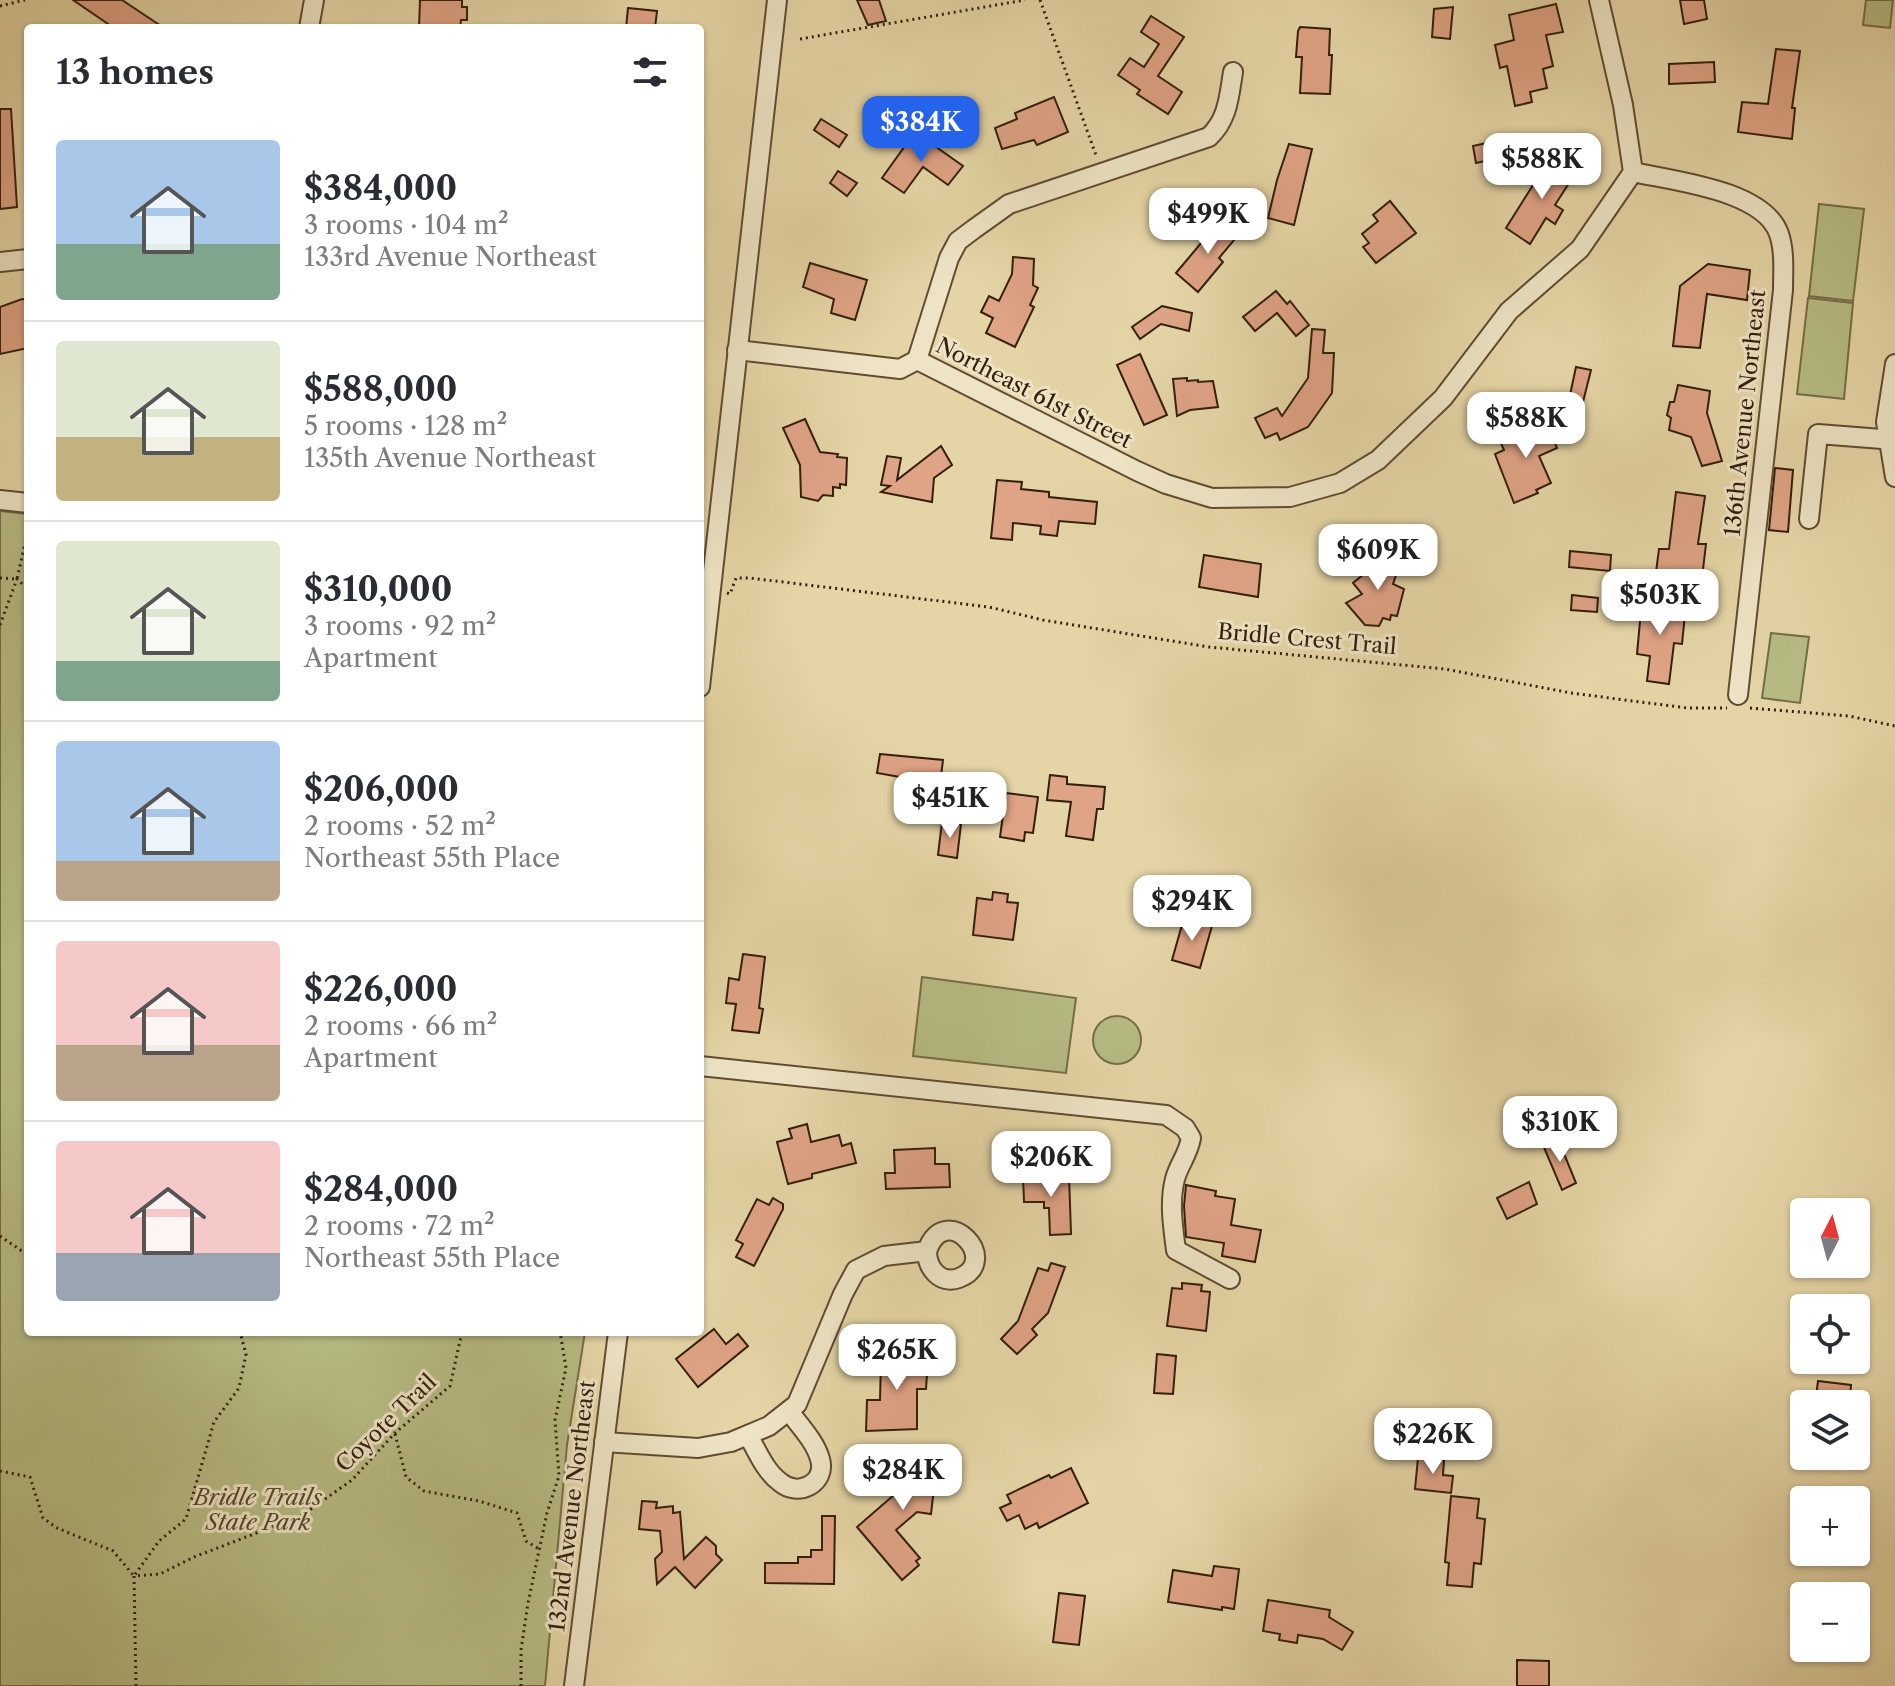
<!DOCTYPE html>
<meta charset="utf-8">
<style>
body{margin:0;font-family:"Libre Caslon Text",serif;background:#f7f7f7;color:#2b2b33;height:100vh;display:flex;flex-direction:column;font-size:30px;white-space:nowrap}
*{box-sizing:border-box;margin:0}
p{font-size:26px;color:#7c7c81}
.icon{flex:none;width:44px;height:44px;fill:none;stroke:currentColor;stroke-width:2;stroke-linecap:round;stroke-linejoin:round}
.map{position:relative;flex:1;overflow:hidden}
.sheet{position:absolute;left:24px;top:24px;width:680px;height:1312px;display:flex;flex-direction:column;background:#fff;border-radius:8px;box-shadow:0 2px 6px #0004}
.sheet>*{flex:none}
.needle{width:52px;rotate:6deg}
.controls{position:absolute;left:1790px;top:1198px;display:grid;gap:16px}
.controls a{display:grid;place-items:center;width:80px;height:80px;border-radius:8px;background:#fff;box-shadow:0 2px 6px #0004;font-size:40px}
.price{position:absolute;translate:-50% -68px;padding:0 18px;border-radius:16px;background:#fff;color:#222;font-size:26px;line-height:52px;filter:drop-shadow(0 2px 4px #0008)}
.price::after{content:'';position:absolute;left:50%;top:48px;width:24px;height:18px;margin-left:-12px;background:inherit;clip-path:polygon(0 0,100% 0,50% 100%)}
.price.selected{background:#2563eb;color:#fff}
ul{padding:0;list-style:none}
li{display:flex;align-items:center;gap:24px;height:200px;padding:0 32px}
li+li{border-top:2px solid #e1e1e2}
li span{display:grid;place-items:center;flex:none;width:224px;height:160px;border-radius:8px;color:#555}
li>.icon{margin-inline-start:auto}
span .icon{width:96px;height:96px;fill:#fffc;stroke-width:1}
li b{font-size:34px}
h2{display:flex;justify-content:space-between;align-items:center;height:96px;padding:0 32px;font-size:34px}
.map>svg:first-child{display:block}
</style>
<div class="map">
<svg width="1895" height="1686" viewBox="0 0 1895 1686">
<rect width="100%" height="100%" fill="#e5d5a6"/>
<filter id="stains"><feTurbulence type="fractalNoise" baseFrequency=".0025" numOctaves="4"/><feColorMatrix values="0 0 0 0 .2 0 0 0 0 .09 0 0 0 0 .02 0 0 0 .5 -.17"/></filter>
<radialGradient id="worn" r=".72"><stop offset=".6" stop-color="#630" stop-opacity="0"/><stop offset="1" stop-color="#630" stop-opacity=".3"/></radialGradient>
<g fill="#b7bc84" stroke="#756e48" stroke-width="2">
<path d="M1866 0H1893L1890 28 1863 25Z"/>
<path d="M1819 204 1864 209 1853 301 1809 296Z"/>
<path d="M1808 298 1853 303 1844 399 1797 394Z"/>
<path d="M0 511 28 514V1332H585L567 1445 545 1686H0Z"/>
<path d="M1771 633 1809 637 1800 703 1762 698Z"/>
<path d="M922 977 1076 998 1066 1073 913 1056Z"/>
<circle cx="1117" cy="1040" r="24"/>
</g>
<g fill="#dfa385" stroke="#331f0c" stroke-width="2">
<path d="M73 0H122L164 28H114Z"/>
<path d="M420 0H462V7H467V20H461L460 28H419Z"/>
<path d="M857 0H879L886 21 868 25Z"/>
<path d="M1680 0H1704L1707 19 1684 24Z"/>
<path d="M1556 4 1563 32 1546 35 1553 66 1543 69 1547 88 1530 92 1532 102 1515 106 1507 66 1500 68 1495 45 1514 40 1509 15Z"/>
<path d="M1453 7 1450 39 1432 37 1434 9Z"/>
<path d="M628 8 657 11 655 28H626Z"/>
<path d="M1151 16 1184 37 1158 76 1182 92 1168 114 1137 94 1140 90 1118 75 1130 58 1144 67 1159 44 1141 32Z"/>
<path d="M1300 27 1330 29 1329 55H1332L1330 94 1300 93 1302 57H1296L1298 31Z"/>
<path d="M1776 49 1800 51 1792 108H1795L1792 139 1738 132 1742 102 1768 104Z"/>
<path d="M1714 62 1715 82 1669 84V64Z"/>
<path d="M1054 97 1068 132 1037 145 1034 140 1002 149 995 128 1017 119 1015 113Z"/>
<path d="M0 109H11L17 207 0 209Z"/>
<path d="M821 119 847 135 839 147 814 130Z"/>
<path d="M915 132 963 166 948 185 923 167 904 193 882 178Z"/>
<path d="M1500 140 1503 157 1476 163 1473 146Z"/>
<path d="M1289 144 1312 149 1294 225 1268 218 1277 180Z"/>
<path d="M1559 156 1578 169 1555 205 1563 210 1555 224 1546 218 1530 244 1506 228 1540 174 1547 178Z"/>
<path d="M838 171 857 183 847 196 830 183Z"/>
<path d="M1390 201 1416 233 1376 263 1363 247 1369 243 1362 234 1378 221 1373 215Z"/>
<path d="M1222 218 1240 233 1219 258 1223 262 1198 292 1176 273Z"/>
<path d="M1013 257 1034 259 1033 285 1038 288 1030 305 1034 307 1015 347 986 333 993 318 981 312 989 296 999 301 1012 274Z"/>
<path d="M810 263 867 280 855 320 831 313 834 299 803 287Z"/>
<path d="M1708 264 1750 270 1747 300 1707 294 1700 348 1673 346 1680 286Z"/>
<path d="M1276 291 1287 304 1290 301 1309 325 1296 336 1277 313 1255 331 1243 317Z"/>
<path d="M22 299 28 300V348L0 354V307Z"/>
<path d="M1162 306 1192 313 1189 331 1161 324 1140 339 1132 327Z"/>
<path d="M1312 329 1325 330 1323 353H1334L1332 393 1308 427 1280 440 1277 433 1265 438 1255 418 1277 408 1282 416 1308 378Z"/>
<path d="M1140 354 1167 415 1144 425 1117 365Z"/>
<path d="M1576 367 1591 370 1578 422 1565 418Z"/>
<path d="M1187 378V381L1198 380V382L1213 381 1218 407 1190 410 1177 416 1173 379Z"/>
<path d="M1678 385 1710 391 1707 413 1722 461 1702 466 1691 437 1669 430 1671 418 1667 415 1670 402H1674Z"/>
<path d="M805 419 820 452 838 454 837 457 847 458 846 485 840 484V488L833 487V496L823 495 818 501 801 497 800 465 783 428Z"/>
<path d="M1545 419 1557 448 1539 456 1551 483 1536 490 1538 493 1514 503 1495 454 1504 450 1499 439Z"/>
<path d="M941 446 952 465 934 478 932 502 881 492 890 486 881 485 887 456 901 458 897 480Z"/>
<path d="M1775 468 1793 470 1788 532 1769 530Z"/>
<path d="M997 480 1022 482 1021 489 1049 492V497L1097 502 1095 524 1059 521 1057 536 1040 534 1041 526 1013 523 1012 540 991 538Z"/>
<path d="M1676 492 1705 496 1698 544H1706L1702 578 1656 572 1659 549H1669Z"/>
<path d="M1374 551 1401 561 1393 584 1404 589 1397 616 1391 615 1390 620 1383 618 1379 626 1365 625 1346 603 1362 594 1353 583 1369 570Z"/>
<path d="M1570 551 1611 555 1610 571 1569 567Z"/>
<path d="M1204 555 1261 564 1258 597 1199 587Z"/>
<path d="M1572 595 1598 598 1597 612 1571 610Z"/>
<path d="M1642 600 1679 603 1678 613 1685 614 1682 644 1674 643 1669 684 1647 681 1650 656 1637 654Z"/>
<path d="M880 754 943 760 940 784 877 773Z"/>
<path d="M1050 775 1067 777V784L1105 787 1103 809H1097L1093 840 1066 836 1071 802 1047 800Z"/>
<path d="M1006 793 1038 797 1033 833 1025 832 1024 841 1000 837Z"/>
<path d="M942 822 961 824 957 858 938 855Z"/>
<path d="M993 892 1008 894 1007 902 1018 903 1013 940 973 935 977 898 992 900Z"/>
<path d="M1184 918 1212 926 1200 968 1172 960Z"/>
<path d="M743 954 765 957 759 1008 763 1009 759 1033 732 1030 736 1004 726 1003 729 978 739 980Z"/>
<path d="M807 1124 811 1142 839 1135 842 1146 851 1143 856 1163 812 1174V1178L788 1184 777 1142 792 1138 789 1129Z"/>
<path d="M1558 1139 1576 1183 1562 1190 1543 1145Z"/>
<path d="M935 1148V1164H949L950 1187 886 1189 885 1173H895L894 1150Z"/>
<path d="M1069 1175 1071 1234 1050 1235 1049 1208H1044V1202H1024L1023 1176Z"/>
<path d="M1529 1182 1537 1204 1507 1219 1497 1198Z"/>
<path d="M1186 1185 1216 1191 1215 1196 1235 1199 1231 1225 1261 1230 1255 1262 1222 1256 1224 1243 1186 1237 1184 1206Z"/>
<path d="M773 1198 783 1204V1209L754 1266 736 1257 743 1244 736 1240 757 1199 769 1205Z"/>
<path d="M1051 1263 1065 1267 1048 1313 1032 1329 1037 1335 1017 1354 1001 1339 1018 1321 1038 1268 1048 1271Z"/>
<path d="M1182 1283 1202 1285 1201 1291 1210 1292 1206 1331 1167 1326 1172 1288 1182 1289Z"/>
<path d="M714 1329 726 1344 738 1334 748 1346 698 1387 676 1359Z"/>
<path d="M900 1343H918L917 1374H927L926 1389H917V1429L866 1431 867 1400H880L881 1361H889L890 1350H900Z"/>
<path d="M1157 1354 1176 1356 1173 1394 1154 1393Z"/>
<path d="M1818 1381 1851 1385 1850 1399 1838 1397 1837 1404H1815Z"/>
<path d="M920 1451 938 1453 931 1514 917 1512 896 1530 920 1558 916 1561 919 1565 902 1580 857 1527 895 1494 900 1456 919 1458Z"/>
<path d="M1418 1458 1444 1460 1443 1475 1453 1476 1451 1493 1415 1489Z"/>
<path d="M1071 1468 1088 1503 1039 1528 1037 1523 1025 1529 1019 1515 1007 1521 1000 1508 1011 1503 1007 1495 1049 1475 1051 1478Z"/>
<path d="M1451 1496 1479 1499 1477 1518 1485 1519 1481 1564 1474 1563 1472 1587 1447 1585 1449 1563 1445 1562Z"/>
<path d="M642 1501 657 1502 656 1508 673 1506V1513L680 1512 684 1559 706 1537 716 1546V1554L722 1560 695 1588 675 1567 657 1584 655 1559 662 1552 660 1531 639 1529Z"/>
<path d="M822 1516H835L834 1584 765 1583V1563H798V1557H811V1550H822Z"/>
<path d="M1214 1566 1239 1569 1234 1609 1222 1607V1610L1168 1602 1173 1570 1212 1576Z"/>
<path d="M1059 1593 1085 1596 1079 1645 1053 1642Z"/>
<path d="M1268 1600 1330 1610 1329 1617 1353 1632 1342 1650 1323 1639 1298 1635 1297 1643 1279 1640 1280 1634 1263 1631Z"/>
<path d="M1517 1660 1549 1661V1686H1517Z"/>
</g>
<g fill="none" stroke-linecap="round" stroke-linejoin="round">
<g stroke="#604c32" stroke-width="22">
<g id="minor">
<path d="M309 28 314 0"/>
<path d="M1633 172C1673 181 1764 190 1779 234 1785 252 1783 272 1783 290L1738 695"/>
<path d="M0 262 28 259"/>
<path d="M737 350 900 369 917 360 1137 471 1166 484 1212 498 1290 497 1340 483 1378 460 1443 398 1509 311 1580 249 1633 172 1623 105 1599 0"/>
<path d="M917 360 949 258 958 241 974 229 1009 204 1209 137C1228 119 1229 97 1233 72"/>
<path d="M1895 364 1886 422 1895 477"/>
<path d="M0 500 28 503"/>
<path d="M1809 519 1818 434 1895 440"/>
<path d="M700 687 777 0"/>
<path d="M700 1066 1166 1115 1185 1128 1191 1138C1188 1155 1179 1164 1175 1179 1169 1202 1173 1227 1176 1250L1230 1279"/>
<path d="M748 1435C757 1451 765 1471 780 1482 798 1498 827 1483 820 1459 815 1441 799 1425 789 1411"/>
<path d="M604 1442 698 1448 731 1442 769 1426 797 1404 843 1294 856 1270 884 1256 927 1251C927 1268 940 1285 959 1278 1003 1261 945 1199 927 1251"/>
<path d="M574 1686 618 1332"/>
</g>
</g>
<g stroke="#331f0c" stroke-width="3" stroke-dasharray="2 4" stroke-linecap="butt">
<path d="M1040 0 1097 158"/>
<path d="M0 6 25 0"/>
<path d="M800 39 1025 0"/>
<path d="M0 578 17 579 28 530"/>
<path d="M727 593 730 594 736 578H750L989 607 1043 620 1209 647 1445 669 1571 693 1687 708H1727"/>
<path d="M0 625 17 579 28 589"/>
<path d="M1750 708 1849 716 1895 726"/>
<path d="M0 1236 22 1251 28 1247"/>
<path d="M395 1434 406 1477 424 1491 479 1501 517 1513 526 1541 539 1549"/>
<path d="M0 1471 30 1477 43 1518 57 1528 113 1551 134 1576 159 1541 186 1519 214 1422 239 1388 246 1354 240 1332"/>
<path d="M136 1686 134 1576 160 1574 194 1557 301 1516 352 1480 395 1433 450 1386 462 1332"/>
<path d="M521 1686V1650L528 1603 547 1513 559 1476 555 1420 566 1368 560 1332"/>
</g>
<use href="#minor" stroke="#eee4c5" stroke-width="18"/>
</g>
<g text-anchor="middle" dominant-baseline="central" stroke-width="6" stroke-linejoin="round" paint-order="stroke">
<g font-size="22" fill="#331f0c" stroke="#eee4c5">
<text transform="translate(1034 393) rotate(27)">Northeast 61st Street</text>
<text transform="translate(1745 413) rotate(-84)">136th Avenue Northeast</text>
<text transform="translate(1307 639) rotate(5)">Bridle Crest Trail</text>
<text transform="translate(386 1423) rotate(-44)">Coyote Trail</text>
<text transform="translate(572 1506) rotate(-83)">132nd Avenue Northeast</text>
</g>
<g font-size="22" font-style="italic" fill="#54462a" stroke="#eee4c5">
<text x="258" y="1497">Bridle Trails<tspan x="258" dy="25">State Park</tspan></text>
</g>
</g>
<rect width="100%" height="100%" filter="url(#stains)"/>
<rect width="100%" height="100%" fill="url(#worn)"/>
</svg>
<div class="controls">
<a><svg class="needle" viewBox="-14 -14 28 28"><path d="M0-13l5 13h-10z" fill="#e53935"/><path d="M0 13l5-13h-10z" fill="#7c7c81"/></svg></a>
<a><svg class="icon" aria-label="locate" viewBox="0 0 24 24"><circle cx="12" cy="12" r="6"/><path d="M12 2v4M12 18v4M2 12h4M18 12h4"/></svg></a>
<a><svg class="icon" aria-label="layers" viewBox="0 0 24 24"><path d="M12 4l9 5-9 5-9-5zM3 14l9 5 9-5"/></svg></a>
<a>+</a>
<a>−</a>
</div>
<b class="price selected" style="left:921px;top:164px">$384K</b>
<b class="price" style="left:1542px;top:201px">$588K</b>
<b class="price" style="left:1208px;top:256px">$499K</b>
<b class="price" style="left:1526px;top:460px">$588K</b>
<b class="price" style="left:1378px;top:592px">$609K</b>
<b class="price" style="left:1660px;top:637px">$503K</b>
<b class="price" style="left:950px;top:840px">$451K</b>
<b class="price" style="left:1192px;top:943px">$294K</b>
<b class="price" style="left:1560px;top:1164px">$310K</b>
<b class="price" style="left:1051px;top:1199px">$206K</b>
<b class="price" style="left:897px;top:1392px">$265K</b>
<b class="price" style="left:1433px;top:1476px">$226K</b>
<b class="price" style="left:903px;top:1512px">$284K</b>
<section class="sheet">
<h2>13 homes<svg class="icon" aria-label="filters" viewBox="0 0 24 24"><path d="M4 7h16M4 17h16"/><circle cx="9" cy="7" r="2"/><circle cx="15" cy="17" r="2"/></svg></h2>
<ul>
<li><span style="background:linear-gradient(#a9c7e8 65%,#7fa58c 0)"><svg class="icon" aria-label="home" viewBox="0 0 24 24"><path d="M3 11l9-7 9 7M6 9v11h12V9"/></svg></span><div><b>$384,000</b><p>3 rooms · 104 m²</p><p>133rd Avenue Northeast</p></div></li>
<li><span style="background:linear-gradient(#dfe7d0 60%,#c2b280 0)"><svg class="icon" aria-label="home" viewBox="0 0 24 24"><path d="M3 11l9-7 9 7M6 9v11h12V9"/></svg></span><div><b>$588,000</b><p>5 rooms · 128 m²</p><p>135th Avenue Northeast</p></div></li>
<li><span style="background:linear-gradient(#dfe7d0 75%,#7fa58c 0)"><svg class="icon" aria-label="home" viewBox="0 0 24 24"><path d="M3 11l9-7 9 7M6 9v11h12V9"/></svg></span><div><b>$310,000</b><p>3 rooms · 92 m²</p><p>Apartment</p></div></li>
<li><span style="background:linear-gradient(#a9c7e8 75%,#b9a48a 0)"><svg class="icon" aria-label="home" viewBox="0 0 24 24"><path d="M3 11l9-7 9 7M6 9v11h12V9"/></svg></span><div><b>$206,000</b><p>2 rooms · 52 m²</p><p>Northeast 55th Place</p></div></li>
<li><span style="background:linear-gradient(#f6c9c9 65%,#b9a48a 0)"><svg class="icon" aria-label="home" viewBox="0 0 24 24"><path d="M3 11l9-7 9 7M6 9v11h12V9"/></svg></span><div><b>$226,000</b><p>2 rooms · 66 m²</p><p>Apartment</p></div></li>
<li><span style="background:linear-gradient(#f6c9c9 70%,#9aa5b1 0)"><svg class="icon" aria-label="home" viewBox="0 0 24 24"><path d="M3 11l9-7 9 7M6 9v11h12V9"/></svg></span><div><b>$284,000</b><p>2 rooms · 72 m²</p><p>Northeast 55th Place</p></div></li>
</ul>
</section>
</div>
